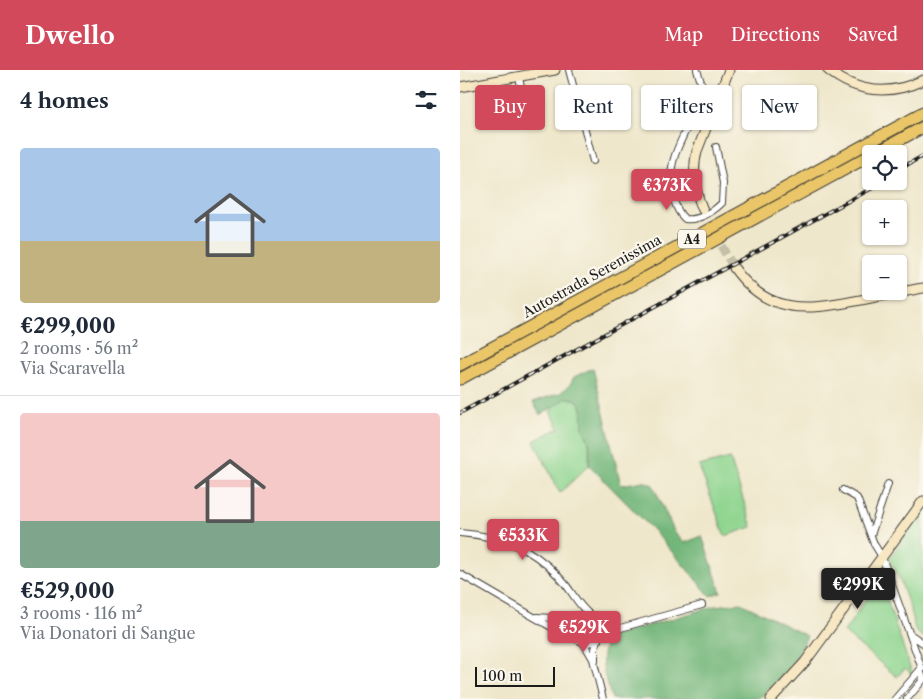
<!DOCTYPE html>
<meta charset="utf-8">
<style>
body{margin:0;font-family:"Libre Caslon Text",serif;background:#f6f6f7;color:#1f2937;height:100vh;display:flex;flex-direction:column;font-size:19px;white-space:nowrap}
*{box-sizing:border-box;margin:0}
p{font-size:16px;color:#747a83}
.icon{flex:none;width:28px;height:28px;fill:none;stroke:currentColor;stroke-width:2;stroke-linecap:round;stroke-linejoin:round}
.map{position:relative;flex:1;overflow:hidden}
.side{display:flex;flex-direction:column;background:#fff;width:460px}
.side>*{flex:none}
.hud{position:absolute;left:15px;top:15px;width:372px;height:45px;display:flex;gap:10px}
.fabs{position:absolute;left:402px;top:75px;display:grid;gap:10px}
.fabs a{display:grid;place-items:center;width:45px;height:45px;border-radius:5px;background:#fff;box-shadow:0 1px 4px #0004;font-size:25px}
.scale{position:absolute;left:15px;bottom:12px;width:80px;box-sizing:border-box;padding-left:5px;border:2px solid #1c1c1c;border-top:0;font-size:14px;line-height:18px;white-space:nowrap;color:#1c1c1c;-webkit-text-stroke:4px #fbf7ec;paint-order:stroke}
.price{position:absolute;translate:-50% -42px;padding:0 11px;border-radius:5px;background:#d1495b;color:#fff;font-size:16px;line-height:32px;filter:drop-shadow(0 1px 2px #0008)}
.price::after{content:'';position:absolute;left:50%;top:30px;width:15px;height:11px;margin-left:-8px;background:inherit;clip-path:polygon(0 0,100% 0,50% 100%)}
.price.selected{background:#222;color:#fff}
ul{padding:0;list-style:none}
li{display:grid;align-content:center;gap:10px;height:265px;padding:0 20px}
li+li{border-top:1px solid #e0e1e3}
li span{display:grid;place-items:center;height:155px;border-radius:5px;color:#555}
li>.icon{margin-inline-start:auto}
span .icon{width:90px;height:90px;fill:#fffc;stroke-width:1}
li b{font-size:21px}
h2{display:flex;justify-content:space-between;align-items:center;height:60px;padding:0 20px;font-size:21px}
.pill{padding:0 18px;border-radius:5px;background:#fff;box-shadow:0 1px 4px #0004;font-size:18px;line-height:45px}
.pill.selected{background:#d1495b;color:#fff}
header{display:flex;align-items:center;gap:30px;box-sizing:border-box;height:70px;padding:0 25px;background:#d1495b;color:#fff}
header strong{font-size:24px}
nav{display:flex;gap:28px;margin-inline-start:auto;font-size:18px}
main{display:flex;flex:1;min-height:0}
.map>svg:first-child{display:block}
</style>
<header>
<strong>Dwello</strong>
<nav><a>Map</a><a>Directions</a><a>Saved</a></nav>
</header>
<main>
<section class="side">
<h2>4 homes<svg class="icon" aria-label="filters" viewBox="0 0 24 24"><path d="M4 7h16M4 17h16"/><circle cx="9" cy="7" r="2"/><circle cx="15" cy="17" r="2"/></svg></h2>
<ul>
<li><span style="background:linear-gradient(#a9c7e8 60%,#c2b280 0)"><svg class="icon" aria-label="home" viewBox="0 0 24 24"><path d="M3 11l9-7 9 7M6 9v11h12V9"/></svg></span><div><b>€299,000</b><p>2 rooms · 56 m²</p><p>Via Scaravella</p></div></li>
<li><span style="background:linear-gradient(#f6c9c9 70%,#7fa58c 0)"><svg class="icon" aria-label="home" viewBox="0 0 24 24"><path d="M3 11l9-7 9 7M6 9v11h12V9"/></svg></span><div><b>€529,000</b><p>3 rooms · 116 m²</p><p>Via Donatori di Sangue</p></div></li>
</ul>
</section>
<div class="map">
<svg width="463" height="629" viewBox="0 0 463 629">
<rect width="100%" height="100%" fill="#fbf7ec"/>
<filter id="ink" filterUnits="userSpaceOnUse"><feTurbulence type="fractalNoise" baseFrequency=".02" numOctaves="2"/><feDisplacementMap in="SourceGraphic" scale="10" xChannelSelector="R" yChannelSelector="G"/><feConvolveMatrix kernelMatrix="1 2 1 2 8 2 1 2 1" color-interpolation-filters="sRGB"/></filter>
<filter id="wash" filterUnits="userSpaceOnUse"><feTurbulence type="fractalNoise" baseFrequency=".0096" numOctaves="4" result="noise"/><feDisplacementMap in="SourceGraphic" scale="20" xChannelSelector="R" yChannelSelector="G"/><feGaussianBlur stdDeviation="1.12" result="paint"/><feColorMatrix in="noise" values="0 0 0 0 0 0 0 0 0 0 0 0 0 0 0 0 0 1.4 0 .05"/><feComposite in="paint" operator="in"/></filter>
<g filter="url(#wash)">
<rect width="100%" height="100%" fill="#efe7cb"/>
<g fill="#8dd48e" stroke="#547855">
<path d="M107 328 116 330 120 334 124 345 123 358 129 373V395L100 423 74 371 99 358 90 341 96 335Z"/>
<path d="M270 388 292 457 265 466 239 396Z"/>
<path d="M463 440V568L455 560 452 544 438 505 429 489Z"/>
<path d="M420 509 453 606 445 598 437 607 384 562Z"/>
</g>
<g fill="#72b679" stroke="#47694a">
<path d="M133 298 161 415 183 411 193 415 215 463 224 473 242 466 261 522 250 526 194 461 129 395C130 386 131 375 127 367 125 362 124 364 123 360 121 347 128 328 107 328L80 345 73 332 100 323 109 316 114 307Z"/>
<path d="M281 533 347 566C337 591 319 612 298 629H152C145 608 136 586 150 567L255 536Z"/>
</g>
</g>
<g filter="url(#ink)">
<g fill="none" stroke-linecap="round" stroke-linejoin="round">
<path stroke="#c5bea8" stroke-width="9" stroke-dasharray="9 4.5" stroke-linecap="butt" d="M243 140 256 167 274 198"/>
<g stroke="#3c3a36" stroke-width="8">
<g id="street">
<path d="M109 0 133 91"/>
<path d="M237 0 242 15V24C230 61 201 89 214 130 216 137 219 144 225 149 238 151 253 142 262 133L263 113 256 77"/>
<path d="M59 7 65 39"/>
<path d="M383 420 397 428 414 474 422 487 462 599 460 600 463 608"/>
<path d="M0 463C23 465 45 469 66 480 81 489 95 501 106 515 113 524 118 534 127 542 131 547 138 547 141 554 144 563 137 573 128 573 109 573 109 545 130 545"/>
<path d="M411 465 428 414"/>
<path d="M0 504 91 557 118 570"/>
<path d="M77 547 91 548 124 545"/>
<path d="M141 561H150L242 535"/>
<path d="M450 564 463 573"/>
<path d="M123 572 133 589 143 629"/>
<path d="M135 591V579L139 567"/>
<path d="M435 629 460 600"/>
<path d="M447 629 463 610"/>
</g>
</g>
<g stroke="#3c3a36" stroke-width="11">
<g id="secondary">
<path d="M368 0C397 23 430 26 463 10"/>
<path d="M0 17 95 0"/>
<path d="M243 140C234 120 232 102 237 81L269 0"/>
<path d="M274 198C307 244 344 241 395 231 417 227 440 222 463 218"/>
<path d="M311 629 345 592 463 431"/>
</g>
</g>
<g stroke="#3c3a36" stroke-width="13">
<g id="highway">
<path d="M414 84 463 57"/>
<path d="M0 295 463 43"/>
<path d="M0 309 411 85"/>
</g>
</g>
<use href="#street" stroke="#fff" stroke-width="6"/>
<use href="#secondary" stroke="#f7e8c3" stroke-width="9"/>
<use href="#highway" stroke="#eac669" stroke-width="11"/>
<g stroke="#1c1c1c" stroke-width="4">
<g id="rail">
<path d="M439 99 463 86"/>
<path d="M0 343 425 111"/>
</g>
</g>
<use href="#rail" stroke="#fbf7ec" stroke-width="2" stroke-dasharray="5.5" stroke-linecap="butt"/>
</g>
</g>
<g text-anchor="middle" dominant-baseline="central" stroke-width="4.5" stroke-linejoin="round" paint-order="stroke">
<rect fill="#fbf7ec" stroke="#5f5e5a" stroke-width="1" x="218" y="159.5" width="28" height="19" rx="4"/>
<g font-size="12" font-weight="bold" fill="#1c1c1c">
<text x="232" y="169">A4</text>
</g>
<g font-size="14" fill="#1c1c1c" stroke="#fbf7ec">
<text transform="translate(132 206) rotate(-29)">Autostrada Serenissima</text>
</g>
</g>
</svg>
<div class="fabs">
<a><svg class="icon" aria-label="locate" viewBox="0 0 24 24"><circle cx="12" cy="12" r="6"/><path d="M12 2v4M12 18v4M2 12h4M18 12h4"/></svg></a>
<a>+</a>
<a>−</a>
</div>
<div class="scale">100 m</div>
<b class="price" style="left:207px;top:141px">€373K</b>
<b class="price" style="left:63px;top:491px">€533K</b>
<b class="price selected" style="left:398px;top:540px">€299K</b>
<b class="price" style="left:124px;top:583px">€529K</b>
<div class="hud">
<a class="pill selected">Buy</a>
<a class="pill">Rent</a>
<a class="pill">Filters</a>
<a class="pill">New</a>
</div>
</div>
</main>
